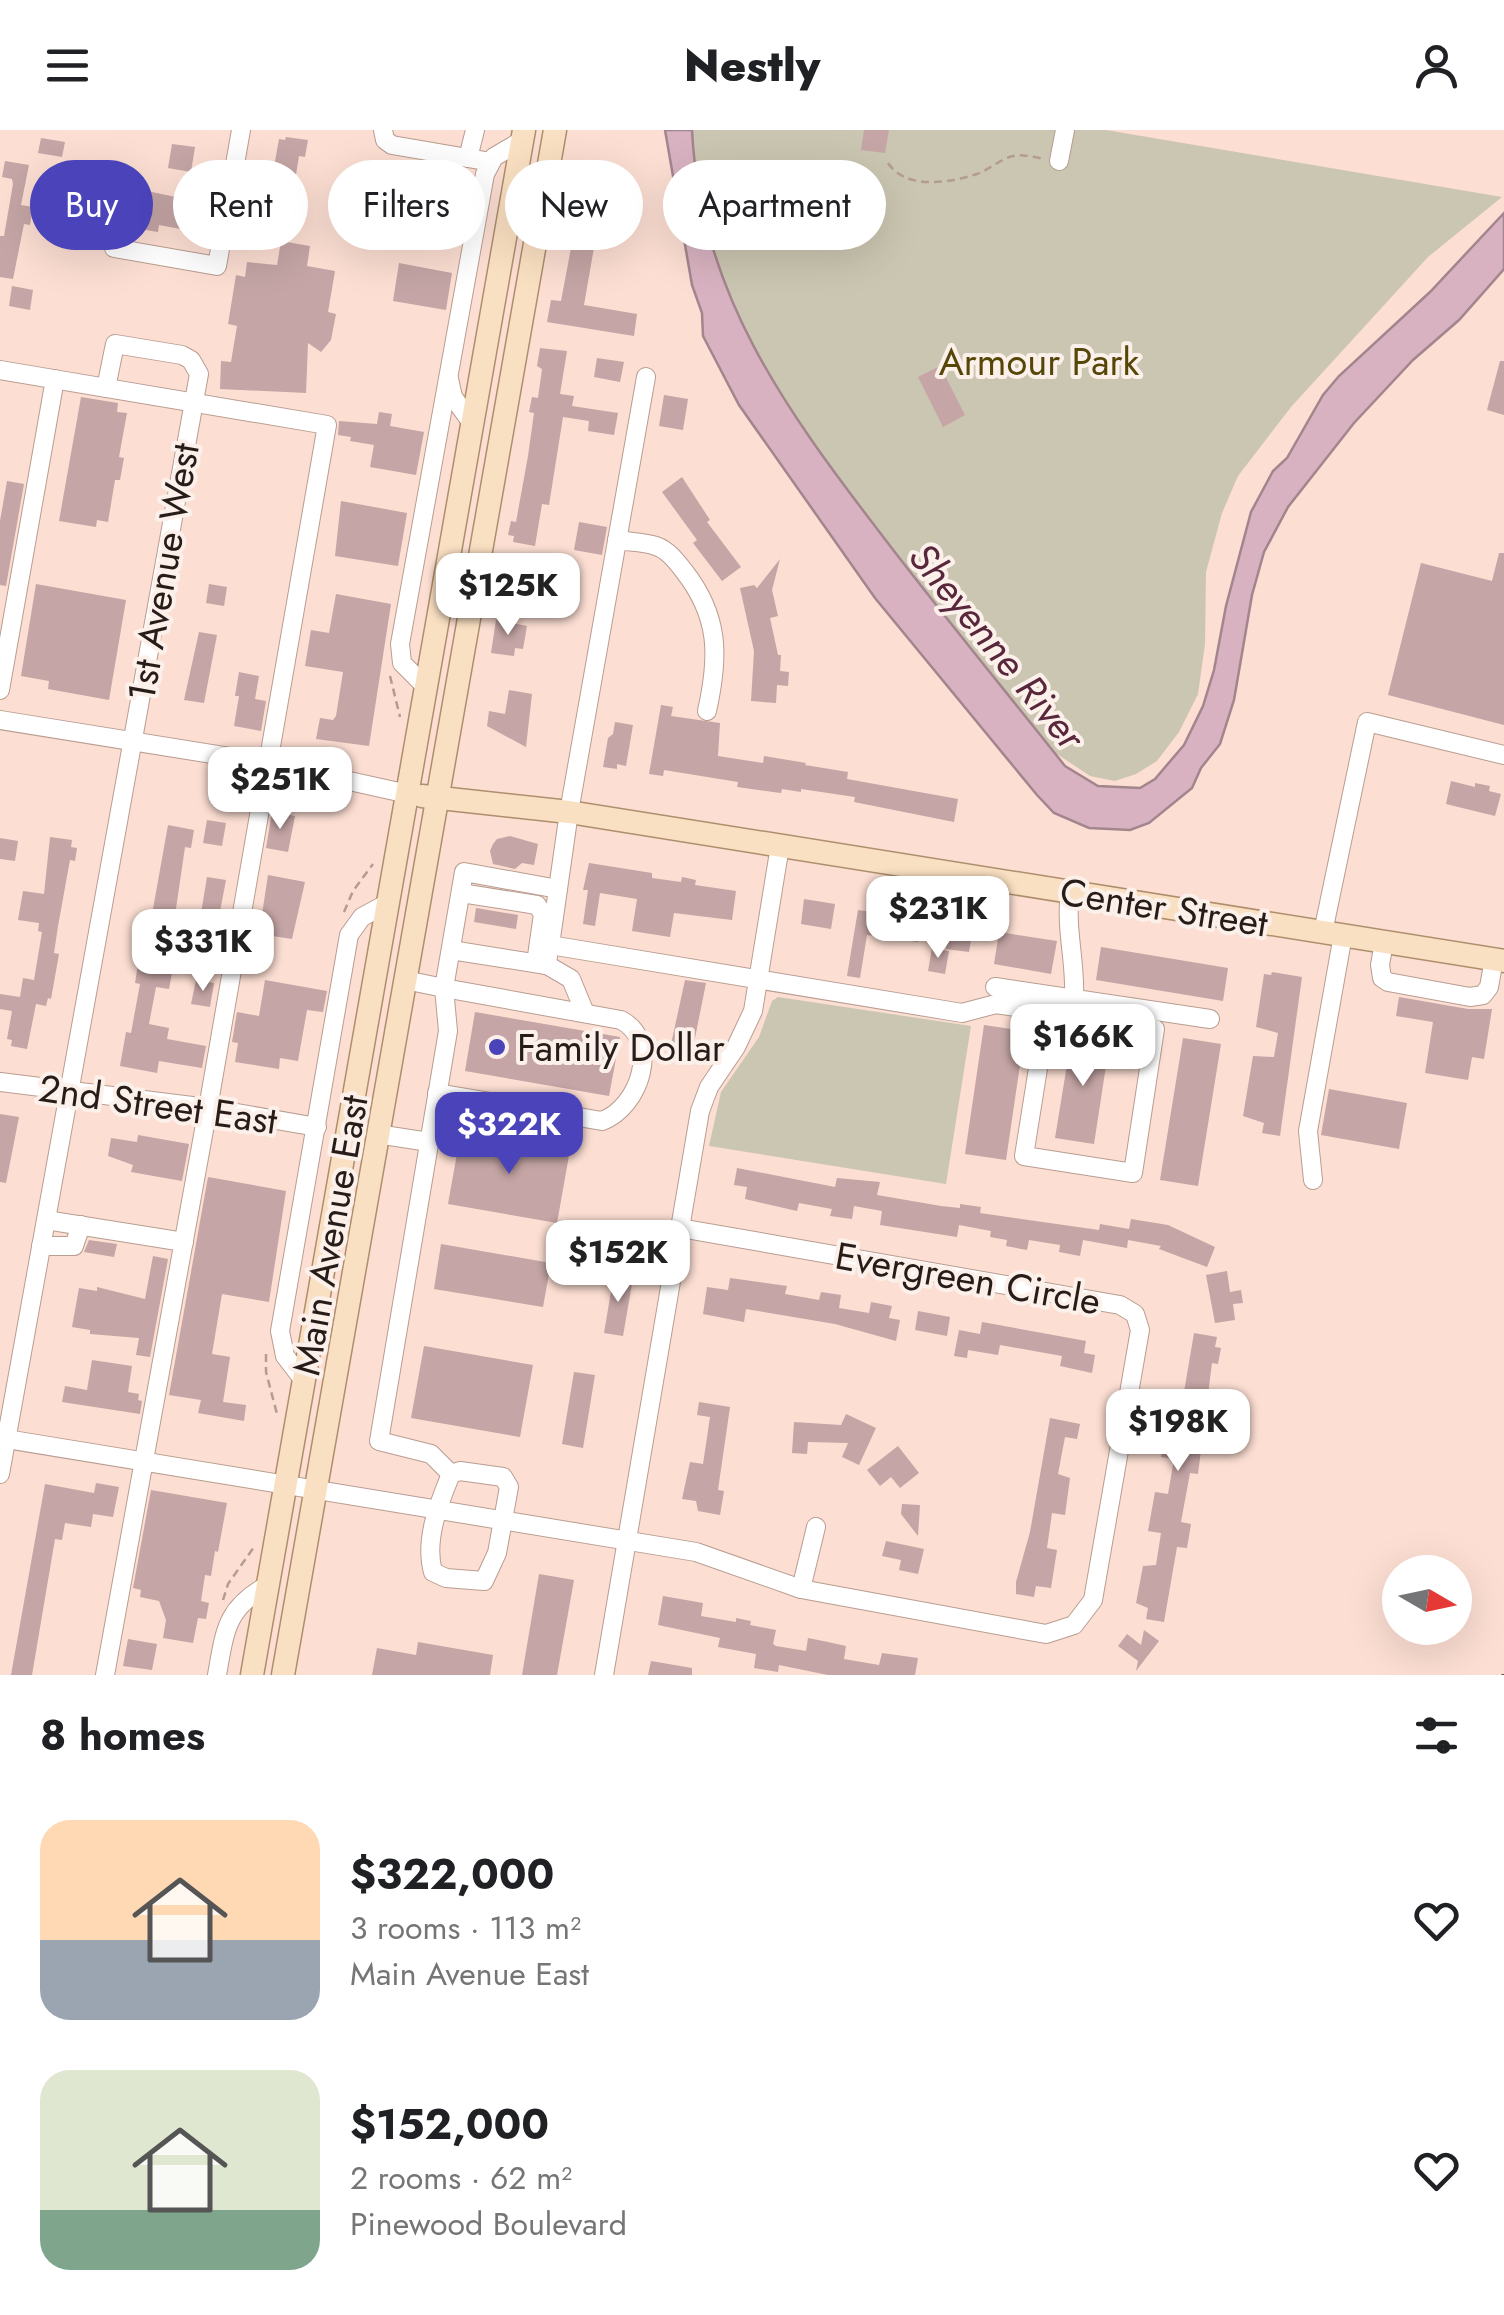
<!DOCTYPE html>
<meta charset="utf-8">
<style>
body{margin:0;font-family:Jost,sans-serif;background:#f2f2f2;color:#202124;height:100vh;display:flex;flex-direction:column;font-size:38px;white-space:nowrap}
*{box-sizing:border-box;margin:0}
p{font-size:32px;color:#757577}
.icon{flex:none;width:55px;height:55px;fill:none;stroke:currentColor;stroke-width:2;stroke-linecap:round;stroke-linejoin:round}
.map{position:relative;height:1545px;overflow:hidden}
.sheet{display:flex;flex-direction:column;background:#fff;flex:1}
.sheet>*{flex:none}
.guide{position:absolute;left:30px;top:30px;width:1000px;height:90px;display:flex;gap:20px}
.needle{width:65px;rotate:99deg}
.buttons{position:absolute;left:1382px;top:1425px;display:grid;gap:20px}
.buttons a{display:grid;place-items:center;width:90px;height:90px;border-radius:50%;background:#fff;box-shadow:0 10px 40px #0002;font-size:50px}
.price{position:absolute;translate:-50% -85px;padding:0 22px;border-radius:20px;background:#fff;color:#222;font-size:32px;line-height:65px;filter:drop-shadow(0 2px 5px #0008)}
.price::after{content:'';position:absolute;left:50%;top:60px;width:30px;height:22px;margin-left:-15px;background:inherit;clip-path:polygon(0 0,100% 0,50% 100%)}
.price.current{background:#4b43b9;color:#fff}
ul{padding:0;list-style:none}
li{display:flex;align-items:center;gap:30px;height:250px;padding:0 40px}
li span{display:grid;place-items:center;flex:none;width:280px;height:200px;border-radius:30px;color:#555}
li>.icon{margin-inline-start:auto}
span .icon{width:120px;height:120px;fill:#fffc;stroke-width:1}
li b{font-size:42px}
h2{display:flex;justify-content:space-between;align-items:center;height:120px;padding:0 40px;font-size:42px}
.tag{padding:0 35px;border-radius:45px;background:#fff;box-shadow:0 10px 40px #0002;font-size:35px;line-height:90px}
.tag.current{background:#4b43b9;color:#fff}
header{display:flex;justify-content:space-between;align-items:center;height:130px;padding:0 40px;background:#fff;font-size:45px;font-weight:800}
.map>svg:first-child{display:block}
</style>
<header><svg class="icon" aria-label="menu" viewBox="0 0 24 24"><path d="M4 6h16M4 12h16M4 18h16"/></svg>Nestly<svg class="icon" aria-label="person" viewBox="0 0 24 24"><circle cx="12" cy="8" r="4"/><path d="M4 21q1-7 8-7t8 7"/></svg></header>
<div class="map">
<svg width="1504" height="1545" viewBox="0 0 1504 1545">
<rect width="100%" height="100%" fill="#fcded2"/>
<g fill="#cbc6b1">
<path d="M687 0H1106L1502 67 1428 127 1291 277 1238 346 1222 383 1206 442 1205 514 1198 564 1179 602 1157 631 1136 644 1115 651 1090 646 1051 620 917 462 816 317 776 268 704 122Z"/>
<path d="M778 867 971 896 946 1054 709 1016 721 962 759 907 772 871Z"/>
</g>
<path fill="#d8b2c0" stroke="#a3858e" stroke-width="2.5" d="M665 0H692C700 163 786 280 881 404 941 483 1004 559 1065 636L1098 656 1140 658 1155 649 1184 615 1203 576 1214 540 1226 476 1251 382 1273 341 1287 328 1323 265 1339 246 1430 162 1504 83V139L1459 190 1413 230 1354 293 1288 377 1264 422 1252 465 1234 570 1220 614 1201 638 1192 658 1149 693 1130 700 1089 698 1054 683 1037 665 875 468 739 275 703 206 702 183 692 155Z"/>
<g fill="#c5a5a5">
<path d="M864 0H889L885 23 861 20Z"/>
<path d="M286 7 308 10 305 27 299 26 294 57 271 53 279 9 285 10Z"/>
<path d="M41 8 65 12 62 27 38 23Z"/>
<path d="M172 14 195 17 191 42 168 38Z"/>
<path d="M5 31 29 35 21 75 33 77 30 95 24 94 13 149 0 147V106H4L13 54 12 49 2 47Z"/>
<path d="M431 53 449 56 448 65 456 76 464 77 461 95 402 86 406 54 431 58Z"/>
<path d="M122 56 191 70 186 100 159 95 158 102 115 95Z"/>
<path d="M51 57 66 60 62 83 47 80Z"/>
<path d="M574 102 596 106 584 175 637 184 634 206 547 192 551 170 561 171Z"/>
<path d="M281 111 310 116 307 136 335 141 328 182 336 184 331 210 321 222 308 213 306 263 220 259 221 231 231 232 237 196 228 194 236 145 245 147 247 132 277 135Z"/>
<path d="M399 133 452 143 446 180 393 171Z"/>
<path d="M12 156 33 160 30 180 9 176Z"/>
<path d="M540 218 567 221 560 264 574 266 572 276 618 283 614 305 588 301 589 291 563 287 549 375 542 374 535 416 513 412 514 406 508 405 511 391 516 392 528 326 534 283 529 282 532 267 538 268 542 239 537 236Z"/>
<path d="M597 228 624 232 620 252 594 247Z"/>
<path d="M1500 231H1504V285L1487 280Z"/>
<path d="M940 236 965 285 943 297 918 247Z"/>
<path d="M664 265 688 269 683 300 659 296Z"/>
<path d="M81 267 118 273 117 282 127 283 119 327 124 328 120 350H115L108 392 97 390 96 397 59 391Z"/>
<path d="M379 282 392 284 390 296 424 302 416 345 370 337 374 315 350 311 351 307 338 305 339 291 377 294Z"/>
<path d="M682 347 710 390 707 392 741 437 722 451 693 413 697 410 662 362Z"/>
<path d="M7 351 24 354 6 456 0 455V391Z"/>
<path d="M341 371 407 383 398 436 335 426Z"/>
<path d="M579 392 607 397 602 425 574 420Z"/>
<path d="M1499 423H1504V595L1388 565 1421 433 1492 451Z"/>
<path d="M780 429 772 460 778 486 770 488 778 525H781L780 541 789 542 788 556 777 555 776 573 751 571 754 521 740 458 754 455 757 458Z"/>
<path d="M508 436 538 441 534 462 504 457Z"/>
<path d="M36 454 126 470 109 570 48 559 49 551 21 546Z"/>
<path d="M209 454 227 457 224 476 206 473Z"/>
<path d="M336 464 391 474 369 616 316 609 320 588 333 590 336 586 343 542 305 536 311 500 329 503Z"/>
<path d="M496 490 527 496 523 519 515 518 514 526 491 523Z"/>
<path d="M199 502 217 505 204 573 184 570Z"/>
<path d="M239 542 259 546 255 569 266 571 261 601 234 596 239 566H235Z"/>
<path d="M509 560 532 564 526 617 487 596 489 581 505 584Z"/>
<path d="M661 575 673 577 671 586 720 593 718 626 763 633 764 626 806 633 805 635 848 642 847 649 958 669 954 692 854 672 855 667 801 659V662L782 659 781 663 737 657 738 652 664 640 663 646 649 644Z"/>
<path d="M615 592 633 595 626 636 617 634V639L603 637 608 608 613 604Z"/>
<path d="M1451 651 1475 657V653L1490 656 1489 661 1501 664 1495 686 1446 674Z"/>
<path d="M272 682 295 686 288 722 266 718Z"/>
<path d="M207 690 226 693 222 716 203 713Z"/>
<path d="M168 695 194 700 191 718 185 717 172 806 192 809 188 834 174 832 169 859 156 857 149 894 169 898 167 909 206 916 202 938 159 931 157 943 120 936 126 902 131 903 140 854 135 853 138 834 143 835Z"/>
<path d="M510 706 538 714 534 735 522 733 515 739 493 734 490 721 493 714 497 709Z"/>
<path d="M50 707 72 710 71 717 77 718 75 731 70 730 58 796 54 823 59 824 51 869 48 868 46 876 36 874 27 919 11 916 12 910 7 909 12 881 0 879V864L20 867 23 848 34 850 42 802 38 801 39 793 18 790 23 761 44 764Z"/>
<path d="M0 708 18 711 15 731 0 729Z"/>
<path d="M589 733 652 743V748L681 752 682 747 696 750 695 755 736 761 732 790 674 783 670 807 632 801 637 769 600 763 595 796 583 794 588 760H583Z"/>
<path d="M268 745 305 752 292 809 259 804Z"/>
<path d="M207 747 226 750 218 792 200 789Z"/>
<path d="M804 769 835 774 831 799 801 794Z"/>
<path d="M476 778 518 785 516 799 474 792Z"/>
<path d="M858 780 922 788 918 812 867 805 860 848 847 846Z"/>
<path d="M951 789 965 792 964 797 973 798 969 822 946 819Z"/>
<path d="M999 802 1057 811 1051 844 994 834Z"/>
<path d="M1101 817 1228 838 1223 871 1096 850Z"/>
<path d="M932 818 949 821 945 844 928 841Z"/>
<path d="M1272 842 1302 847 1280 1006 1262 1003 1264 993 1243 986 1253 926 1274 927 1278 903 1256 897 1264 844 1271 845Z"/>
<path d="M196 850 214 853 210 877 191 874Z"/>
<path d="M265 850 327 861 323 882 307 880 298 931 280 928 279 939 235 932 238 913 232 912 237 882 259 886Z"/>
<path d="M685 850 706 853 692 923 670 919Z"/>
<path d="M1399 867 1468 879H1492L1484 929 1472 927 1468 950 1425 943 1433 892 1396 886Z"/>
<path d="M475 882 620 907 609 966 465 941Z"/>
<path d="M984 895 1025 901 1006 1030 965 1024Z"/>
<path d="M1072 904 1110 910 1094 1014 1055 1008Z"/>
<path d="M1183 908 1221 914 1198 1056 1160 1050Z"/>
<path d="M1329 959 1407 973 1399 1019 1321 1005Z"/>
<path d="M0 984 19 987 6 1053 0 1052Z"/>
<path d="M461 1001 570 1020 557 1093 448 1074Z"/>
<path d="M138 1005 189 1014 182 1051 131 1042 133 1035 108 1026 111 1008 137 1012Z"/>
<path d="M737 1038 835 1057 837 1048 880 1052 877 1065 941 1076 960 1078V1074L981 1077 980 1083 1099 1100 1100 1094 1129 1099 1131 1089 1168 1095 1215 1117 1207 1137 1159 1119 1161 1116 1128 1110 1127 1118 1083 1110 1080 1126 1059 1122 1060 1115 1029 1110 1027 1120 1006 1116 1007 1110 990 1107 991 1101 959 1095 957 1107 880 1095 882 1081 854 1076 852 1089 830 1086 832 1079 799 1073 797 1081 745 1069 747 1057 734 1055Z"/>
<path d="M208 1047 286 1061 269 1172 222 1164 212 1224 230 1227 223 1272 246 1275 244 1291 198 1283 201 1270 169 1265Z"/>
<path d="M89 1110 117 1114 114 1127 84 1122Z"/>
<path d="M441 1114 551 1133 543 1177 434 1159Z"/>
<path d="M153 1126 168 1129 150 1227 136 1225 139 1208 90 1204V1200L72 1197 79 1158 97 1161V1157L145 1169Z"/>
<path d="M1227 1141 1230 1162 1241 1160 1243 1173 1233 1174 1235 1190 1215 1193 1206 1145Z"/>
<path d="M614 1144 633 1148 623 1206 604 1203Z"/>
<path d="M730 1148 787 1156 785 1164 819 1170 821 1162 841 1165 839 1178 869 1183 871 1172 892 1176 889 1188 900 1190 896 1211 835 1194 746 1179 744 1192 703 1184 707 1157 728 1160Z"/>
<path d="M918 1181 950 1187 947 1206 915 1200Z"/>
<path d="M982 1192 1086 1211 1084 1223 1095 1225 1092 1243 1060 1236 1062 1226 1000 1215 998 1225 968 1220 967 1228 954 1226 959 1200 980 1204Z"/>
<path d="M1194 1203 1217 1207 1215 1217 1221 1218 1218 1234 1212 1233 1198 1344 1190 1343 1181 1392 1191 1394 1187 1418 1177 1417 1164 1492 1146 1489 1148 1478 1136 1473 1143 1436 1156 1435 1161 1403 1148 1401 1155 1362 1168 1364 1174 1329 1161 1327 1166 1298H1162L1166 1269 1179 1271 1183 1268Z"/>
<path d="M424 1216 533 1235 520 1307 411 1288Z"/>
<path d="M92 1230 132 1236 128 1262 139 1264 138 1270 142 1271 140 1284 62 1272 65 1256 87 1260Z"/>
<path d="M574 1242 595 1245 583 1318 562 1314Z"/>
<path d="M699 1272 730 1277 718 1360 724 1361 720 1385 698 1381 696 1371 682 1369 690 1332 703 1334 710 1287 697 1285Z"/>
<path d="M846 1284 876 1298 859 1335 842 1327 848 1313 808 1312 807 1324 792 1323 794 1292 841 1295Z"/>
<path d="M1050 1288 1080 1294 1077 1309 1065 1307 1058 1344 1070 1348 1065 1385 1052 1383 1047 1418 1057 1420 1051 1458 1036 1456 1034 1467 1016 1464V1452L1030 1402Z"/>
<path d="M898 1316 919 1343 900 1358 891 1347 880 1356 867 1340Z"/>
<path d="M96 1353 119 1357 113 1387 93 1384 91 1397 65 1393 62 1410 55 1409 32 1545H11L45 1354 94 1363Z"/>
<path d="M151 1360 227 1373 218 1422 215 1421 211 1446 205 1445 201 1471 209 1473 206 1489 198 1488 193 1513 163 1508 166 1490 159 1471 140 1467 141 1460 133 1458Z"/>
<path d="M902 1374 920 1375 918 1406 901 1384Z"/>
<path d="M886 1411 924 1419 918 1444 899 1440 901 1430 882 1426Z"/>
<path d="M539 1444 574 1450 557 1545H522Z"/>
<path d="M663 1466 703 1473 701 1486 736 1492V1488L751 1491 750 1495 776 1500 773 1514 776 1516 806 1521 808 1508 823 1511 846 1516 844 1529 879 1535 882 1523 918 1528 915 1545H828L779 1535 778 1542 754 1538 756 1524 718 1517 720 1508 658 1495Z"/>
<path d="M1144 1500 1159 1511 1136 1541 1138 1531 1118 1516 1127 1504 1141 1515Z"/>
<path d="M128 1509 157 1514 152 1540 123 1536Z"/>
<path d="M418 1512 493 1525 490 1545H372L377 1518 416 1525Z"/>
<path d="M651 1531 692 1538V1545H648Z"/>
</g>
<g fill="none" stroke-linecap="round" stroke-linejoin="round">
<g stroke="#b99d91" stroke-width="20">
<g id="minor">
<path d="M383 0 385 10 392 15 491 32"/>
<path d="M468 28 475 0"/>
<path d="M1059 31 1065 0"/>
<path d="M114 118 217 136 241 0"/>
<path d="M0 240 327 295 208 978 105 1545"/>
<path d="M646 247 569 682 550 815 962 883 996 874 1155 899 1133 1043 1024 1026 1047 882"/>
<path d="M449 249 453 267 472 293"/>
<path d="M617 410C629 412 645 412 656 416 668 420 677 432 684 441 720 487 719 527 707 581"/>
<path d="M427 558 402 533 400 514 485 44 494 27 523 10"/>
<path d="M0 560 55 249"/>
<path d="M0 590 268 633 408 664"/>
<path d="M1070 762C1065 799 1076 832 1074 869"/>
<path d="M461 763 537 775 543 784 536 833"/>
<path d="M1323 802 1367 592 1504 625"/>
<path d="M1384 812 1380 835 1382 848 1388 852 1470 867 1483 865 1489 857 1494 829"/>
<path d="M451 820 546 835"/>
<path d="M548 826 547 835 571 849 585 883"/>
<path d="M405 850 444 858 448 901 379 1311 431 1324 451 1344"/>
<path d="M995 857 1210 889"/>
<path d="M0 952 208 978 317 997"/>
<path d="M437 963 602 991C640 977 661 911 621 890L444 858 464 742 558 759"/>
<path d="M377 1004 429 1012"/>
<path d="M1313 1050 1308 1001 1343 805"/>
<path d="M46 1090 184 1112"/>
<path d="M41 1116H74L81 1095"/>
<path d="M305 1252 285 1226 280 1201 349 805 362 787 388 773"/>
<path d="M0 1308 696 1422 801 1459 1046 1504 1074 1495 1093 1470 1140 1200 1135 1184 1120 1175 680 1098"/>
<path d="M460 1341 503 1347 509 1357 497 1423 484 1451 446 1448 433 1442C424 1410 439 1373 451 1344Z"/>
<path d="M0 1344 199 244 191 230 182 225 115 214 106 258"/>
<path d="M801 1459 816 1397"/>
<path d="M217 1545C225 1500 226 1478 268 1455"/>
<path d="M604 1545 700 981 709 957 736 917 753 881 780 716"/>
</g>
</g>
<g stroke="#ae8e6c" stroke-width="25">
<g id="major">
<path d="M422 666 569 682 1504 831"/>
<path d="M252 1545 524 0"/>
<path d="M283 1545 555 0"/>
</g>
</g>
<g stroke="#b49c93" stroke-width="2.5" stroke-dasharray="8 5" stroke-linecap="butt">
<path d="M888 33C906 60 949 53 977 44 989 40 1000 29 1013 26 1022 24 1034 27 1044 29"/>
<path d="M390 546 400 587"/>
<path d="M344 782 353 761 373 734"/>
<path d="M266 1224V1242L277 1284"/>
<path d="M223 1470 228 1454 254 1417"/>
</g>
<use href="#minor" stroke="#fff" stroke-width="18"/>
<use href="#major" stroke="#fae0c2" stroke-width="22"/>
<path stroke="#60504a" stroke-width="5" stroke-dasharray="20 10" stroke-linecap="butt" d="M1504 1545V1544"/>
</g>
<circle fill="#4b43b9" stroke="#fcf0eb" stroke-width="4" cx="497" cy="917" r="10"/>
<g text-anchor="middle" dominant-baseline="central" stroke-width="8" stroke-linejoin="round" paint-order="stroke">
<g font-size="38" fill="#564709" stroke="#fcf0eb">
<text x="1039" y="231">Armour Park</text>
</g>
<g font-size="38" fill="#271c18" stroke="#fcf0eb">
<text transform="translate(163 442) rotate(-80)">1st Avenue West</text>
<text transform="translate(1164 777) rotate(9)">Center Street</text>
<text transform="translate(158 974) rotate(8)">2nd Street East</text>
<text transform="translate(330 1105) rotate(-80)">Main Avenue East</text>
<text transform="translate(968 1148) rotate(10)">Evergreen Circle</text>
</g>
<g font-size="38" fill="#271c18" stroke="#fcf0eb" text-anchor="start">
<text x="517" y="917">Family Dollar</text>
</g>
<g font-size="40" font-style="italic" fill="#58273c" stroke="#fcf0eb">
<text transform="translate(997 516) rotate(51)">Sheyenne River</text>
</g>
</g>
</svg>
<div class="buttons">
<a><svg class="needle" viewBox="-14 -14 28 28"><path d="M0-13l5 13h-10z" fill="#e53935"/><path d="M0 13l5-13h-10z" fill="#757577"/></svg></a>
</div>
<b class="price" style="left:508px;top:508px">$125K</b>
<b class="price" style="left:280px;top:702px">$251K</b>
<b class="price" style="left:938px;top:831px">$231K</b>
<b class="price" style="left:203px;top:864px">$331K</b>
<b class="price" style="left:1083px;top:959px">$166K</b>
<b class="price current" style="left:509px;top:1047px">$322K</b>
<b class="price" style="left:618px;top:1175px">$152K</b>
<b class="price" style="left:1178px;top:1344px">$198K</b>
<div class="guide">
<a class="tag current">Buy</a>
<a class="tag">Rent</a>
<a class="tag">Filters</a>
<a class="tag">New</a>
<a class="tag">Apartment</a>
</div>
</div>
<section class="sheet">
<h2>8 homes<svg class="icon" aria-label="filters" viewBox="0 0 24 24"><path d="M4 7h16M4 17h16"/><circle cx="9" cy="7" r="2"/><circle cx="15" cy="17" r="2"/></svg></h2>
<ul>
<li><span style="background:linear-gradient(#ffd9b3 60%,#9aa5b1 0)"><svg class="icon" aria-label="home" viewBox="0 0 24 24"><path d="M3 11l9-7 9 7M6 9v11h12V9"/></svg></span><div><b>$322,000</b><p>3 rooms · 113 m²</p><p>Main Avenue East</p></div><svg class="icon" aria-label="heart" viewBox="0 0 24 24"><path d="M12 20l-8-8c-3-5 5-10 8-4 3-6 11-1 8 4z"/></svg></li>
<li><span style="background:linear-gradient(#dfe7d0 70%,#7fa58c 0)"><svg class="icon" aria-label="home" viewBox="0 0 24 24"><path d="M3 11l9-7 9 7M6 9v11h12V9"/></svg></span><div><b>$152,000</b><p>2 rooms · 62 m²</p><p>Pinewood Boulevard</p></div><svg class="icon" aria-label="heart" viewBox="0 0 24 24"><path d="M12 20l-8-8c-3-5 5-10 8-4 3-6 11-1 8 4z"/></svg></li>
</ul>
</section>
